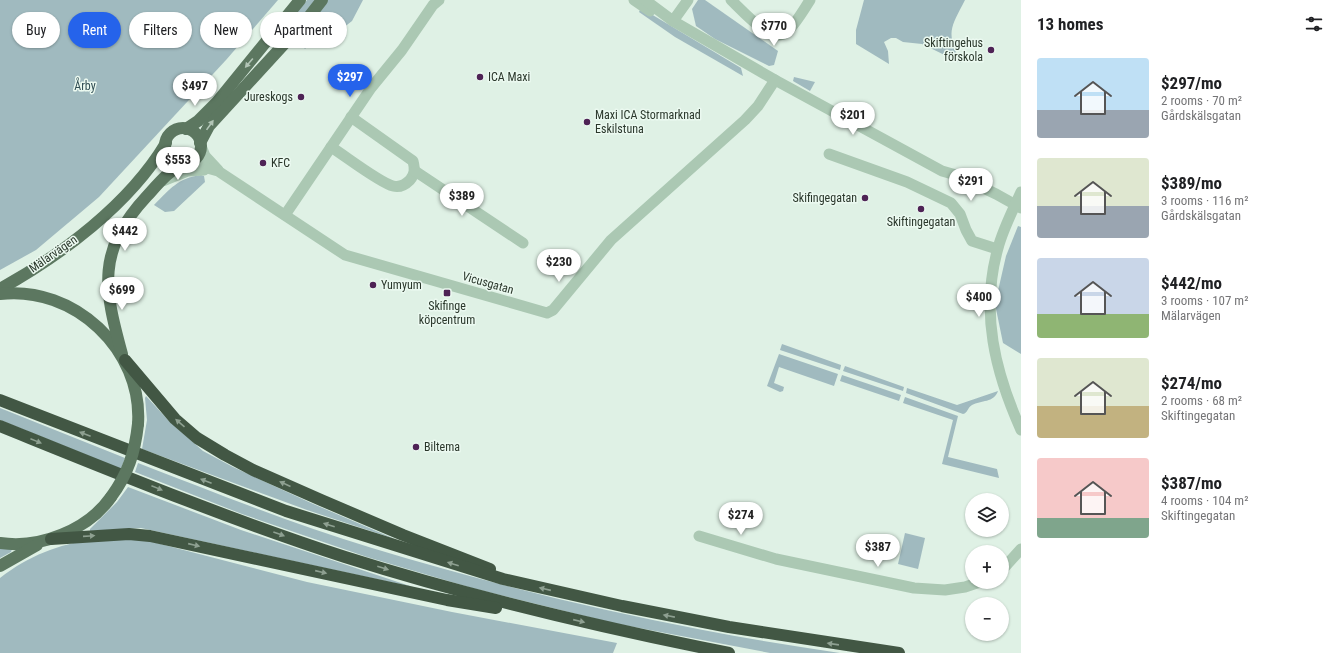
<!DOCTYPE html>
<meta charset="utf-8">
<style>
body{margin:0;font-family:"Roboto Condensed",sans-serif;background:#f2f2f2;color:#202124;height:100vh;display:flex;flex-direction:column;font-size:15px;white-space:nowrap}
*{box-sizing:border-box;margin:0}
p{font-size:13px;color:#757577}
.icon{flex:none;width:22px;height:22px;fill:none;stroke:currentColor;stroke-width:2;stroke-linecap:round;stroke-linejoin:round}
.map{position:relative;flex:1;overflow:hidden}
.sheet{display:flex;flex-direction:column;background:#fff;width:320px}
.sheet>*{flex:none}
.hud{position:absolute;left:12px;top:12px;width:380px;height:36px;display:flex;gap:8px}
.fabs{position:absolute;left:965px;top:493px;display:grid;gap:8px}
.fabs a{display:grid;place-items:center;width:44px;height:44px;border-radius:50%;background:#fff;box-shadow:0 1px 3px #0004;font-size:20px}
.price{position:absolute;translate:-50% -34px;padding:0 9px;border-radius:14px;background:#fff;color:#222;font-size:13px;line-height:26px;filter:drop-shadow(0 1px 2px #0008)}
.price::after{content:'';position:absolute;left:50%;top:24px;width:12px;height:9px;margin-left:-6px;background:inherit;clip-path:polygon(0 0,100% 0,50% 100%)}
.price.selected{background:#2563eb;color:#fff}
ul{padding:0;list-style:none}
li{display:flex;align-items:center;gap:12px;height:100px;padding:0 16px}
li span{display:grid;place-items:center;flex:none;width:112px;height:80px;border-radius:4px;color:#555}
li>.icon{margin-inline-start:auto}
span .icon{width:48px;height:48px;fill:#fffc;stroke-width:1}
li b{font-size:17px}
h2{display:flex;justify-content:space-between;align-items:center;height:48px;padding:0 16px;font-size:17px}
.tag{padding:0 14px;border-radius:18px;background:#fff;box-shadow:0 1px 3px #0004;font-size:14px;line-height:36px}
.tag.selected{background:#2563eb;color:#fff}
main{display:flex;flex:1;min-height:0}
.map>svg:first-child{display:block}
</style>
<main>
<div class="map">
<svg width="1021" height="653" viewBox="0 0 1021 653">
<rect width="100%" height="100%" fill="#dff1e5"/>
<g fill="#a0babf">
<path d="M0 0H278L226 60 99 197 36 250 0 270Z"/>
<path d="M307 0H317L298 24 292 18Z"/>
<path d="M326 0H363L352 21 343 28V34L346 38 326 25 305 49C294 36 318 11 326 0Z"/>
<path d="M698 0H705L778 51 774 65 769 66 715 39 696 26 692 9Z"/>
<path d="M864 0H965C950 29 946 32 961 63L922 44 903 42 896 38H891L884 42 888 51 889 64 856 44V30Z"/>
<path d="M641 8 741 68 743 76 675 37 639 12Z"/>
<path d="M794 77 815 82 810 91 793 81Z"/>
<path d="M201 175 204 176 205 182 174 211 165 212 154 205C170 189 178 178 201 175Z"/>
<path d="M1018 226 1021 227V354L1003 343 995 304 1006 256Z"/>
<path d="M782 344 841 365 840 370 780 350Z"/>
<path d="M779 354 838 374 834 386 779 367 774 383 784 387 783 391 780 392 767 386Z"/>
<path d="M845 366 904 387 903 391 843 371Z"/>
<path d="M842 375 901 395 899 401 840 381Z"/>
<path d="M907 388 957 405 998 391C994 403 981 400 972 405 967 408 968 413 963 414L906 393Z"/>
<path d="M146 396 168 420 203 451 233 467 311 503 395 539 307 510 142 449 147 420 145 398Z"/>
<path d="M905 397 958 416 948 457 997 469 999 478 942 464 953 420 903 403Z"/>
<path d="M0 408 125 458 121 469 0 420Z"/>
<path d="M138 463C216 493 293 524 372 548 481 581 592 609 703 630 748 639 794 646 840 653H770L613 623 472 588 367 557 242 514 135 472Z"/>
<path d="M128 487 241 530 413 587 141 528 90 531V529L117 502Z"/>
<path d="M905 533 925 538 918 569 898 564Z"/>
<path d="M94 539 145 540 307 582 452 612 617 643 613 653H0V578C30 555 57 545 94 539Z"/>
<path d="M0 548 12 549 11 552 0 558Z"/>
</g>
<g fill="none" stroke-linecap="round" stroke-linejoin="round">
<g stroke="#abc8b3" stroke-width="11">
<path d="M634 0 650 11"/>
<path d="M645 0 673 21 775 80 942 171 956 175 996 194 1021 208"/>
<path d="M731 0C742 10 768 41 784 34 792 30 805 8 810 0"/>
<path d="M673 21 688 0"/>
<path d="M201 146 205 156 218 170"/>
<path d="M331 147C344 155 380 183 393 186 400 188 405 185 410 180 415 174 415 169 413 161L351 117"/>
<path d="M829 154 907 182 951 203 960 214 966 230 972 241 997 249"/>
<path d="M189 163 218 171 345 255 547 313 553 310 611 240 745 120 758 106 775 80"/>
<path d="M415 171 523 243"/>
<path d="M163 181 188 171 204 170"/>
<path d="M1021 192C1013 210 1003 229 998 248 980 312 995 372 1021 430"/>
<path d="M285 215 371 88 402 50 433 5 439 0"/>
<path d="M699 536 776 559 914 588 945 590 965 587 980 582"/>
<path d="M1002 570 1021 549"/>
</g>
<g stroke="#5c7760" stroke-width="12">
<circle cx="183" cy="146" r="18"/>
<path d="M186 129 198 121 217 102 300 0"/>
<path d="M200 143 209 126 308 18 322 0"/>
<path d="M0 289C61 255 129 205 166 143"/>
<path d="M0 294C74 285 143 350 138 424"/>
<path d="M122 354C104 288 96 251 147 196 158 184 168 171 183 164"/>
<path d="M0 543C40 549 88 530 111 497"/>
<path d="M0 566 37 545"/>
</g>
<g stroke="#425744" stroke-width="12">
<path d="M125 360 175 419 197 438 225 455 253 470 321 500 403 535 490 569"/>
<path d="M0 400 286 511 503 579 622 606 729 627 899 653"/>
<path d="M0 426C114 472 228 519 345 557 471 597 599 627 729 653"/>
<path d="M51 539 129 534 150 536 447 600 496 608"/>
</g>
<path stroke="#5c7760" stroke-width="12" d="M111 497C128 474 135 452 138 424"/>
</g>
<defs><path id="oneway-solid" d="M-6-.8H1V-3.2L6.5 0L1 3.2V.8H-6Z"/></defs>
<g fill="#b2c5b6">
<use href="#oneway-solid" transform="translate(249 63) rotate(130)"/>
<use href="#oneway-solid" transform="translate(210 125) rotate(-55)"/>
</g>
<g fill="#8ea091">
<use href="#oneway-solid" transform="translate(180 423) rotate(-139)"/>
<use href="#oneway-solid" transform="translate(85 434) rotate(-159)"/>
<use href="#oneway-solid" transform="translate(36 441) rotate(22)"/>
<use href="#oneway-solid" transform="translate(206 481) rotate(-159)"/>
<use href="#oneway-solid" transform="translate(285 484) rotate(-156)"/>
<use href="#oneway-solid" transform="translate(157 488) rotate(22)"/>
<use href="#oneway-solid" transform="translate(329 525) rotate(-162)"/>
<use href="#oneway-solid" transform="translate(279 534) rotate(20)"/>
<use href="#oneway-solid" transform="translate(89 536) rotate(-4)"/>
<use href="#oneway-solid" transform="translate(194 545) rotate(13)"/>
<use href="#oneway-solid" transform="translate(453 564) rotate(-163)"/>
<use href="#oneway-solid" transform="translate(383 568) rotate(17)"/>
<use href="#oneway-solid" transform="translate(321 572) rotate(13)"/>
<use href="#oneway-solid" transform="translate(545 589) rotate(-167)"/>
<use href="#oneway-solid" transform="translate(669 616) rotate(-169)"/>
<use href="#oneway-solid" transform="translate(579 621) rotate(13)"/>
<use href="#oneway-solid" transform="translate(833 644) rotate(-172)"/>
</g>
<g fill="#4e2355" stroke="#ebf9f0" stroke-width="1.5">
<circle cx="991" cy="50" r="4"/>
<circle cx="480" cy="77" r="4"/>
<circle cx="301" cy="97" r="4"/>
<circle cx="587" cy="122" r="4"/>
<circle cx="263" cy="163" r="4"/>
<circle cx="865" cy="198" r="4"/>
<circle cx="921" cy="209" r="4"/>
<circle cx="373" cy="285" r="4"/>
<rect x="443" y="289" width="8" height="8" rx="2"/>
<circle cx="416" cy="447" r="4"/>
</g>
<g text-anchor="middle" dominant-baseline="central" stroke-width="3" stroke-linejoin="round" paint-order="stroke">
<g font-size="12" fill="#2a372b" stroke="#ebf9f0" text-anchor="start">
<text x="983" y="43" text-anchor="end">Skiftingehus<tspan x="983" dy="14">förskola</tspan></text>
<text x="488" y="77">ICA Maxi</text>
<text x="293" y="97" text-anchor="end">Jureskogs</text>
<text x="595" y="115">Maxi ICA Stormarknad<tspan x="595" dy="14">Eskilstuna</tspan></text>
<text x="271" y="163">KFC</text>
<text x="857" y="198" text-anchor="end">Skifingegatan</text>
<text x="921" y="222" text-anchor="middle">Skiftingegatan</text>
<text x="381" y="285">Yumyum</text>
<text x="447" y="306" text-anchor="middle">Skifinge<tspan x="447" dy="14">köpcentrum</tspan></text>
<text x="424" y="447">Biltema</text>
</g>
<g font-size="12" fill="#304d53" stroke="#ebf9f0">
<text x="85" y="86">Årby</text>
</g>
<g font-size="12" fill="#2a372b" stroke="#ebf9f0">
<text transform="translate(53 254) rotate(-35)">Mälarvägen</text>
<text transform="translate(488 283) rotate(16)">Vicusgatan</text>
</g>
</g>
</svg>
<div class="fabs">
<a><svg class="icon" aria-label="layers" viewBox="0 0 24 24"><path d="M12 4l9 5-9 5-9-5zM3 14l9 5 9-5"/></svg></a>
<a>+</a>
<a>−</a>
</div>
<b class="price" style="left:774px;top:47px">$770</b>
<b class="price selected" style="left:350px;top:98px">$297</b>
<b class="price" style="left:195px;top:107px">$497</b>
<b class="price" style="left:853px;top:136px">$201</b>
<b class="price" style="left:178px;top:181px">$553</b>
<b class="price" style="left:971px;top:202px">$291</b>
<b class="price" style="left:462px;top:217px">$389</b>
<b class="price" style="left:125px;top:252px">$442</b>
<b class="price" style="left:559px;top:283px">$230</b>
<b class="price" style="left:122px;top:311px">$699</b>
<b class="price" style="left:979px;top:318px">$400</b>
<b class="price" style="left:741px;top:536px">$274</b>
<b class="price" style="left:878px;top:568px">$387</b>
<div class="hud">
<a class="tag">Buy</a>
<a class="tag selected">Rent</a>
<a class="tag">Filters</a>
<a class="tag">New</a>
<a class="tag">Apartment</a>
</div>
</div>
<section class="sheet">
<h2>13 homes<svg class="icon" aria-label="filters" viewBox="0 0 24 24"><path d="M4 7h16M4 17h16"/><circle cx="9" cy="7" r="2"/><circle cx="15" cy="17" r="2"/></svg></h2>
<ul>
<li><span style="background:linear-gradient(#bfe0f5 65%,#9aa5b1 0)"><svg class="icon" aria-label="home" viewBox="0 0 24 24"><path d="M3 11l9-7 9 7M6 9v11h12V9"/></svg></span><div><b>$297/mo</b><p>2 rooms · 70 m²</p><p>Gårdskälsgatan</p></div></li>
<li><span style="background:linear-gradient(#dfe7d0 60%,#9aa5b1 0)"><svg class="icon" aria-label="home" viewBox="0 0 24 24"><path d="M3 11l9-7 9 7M6 9v11h12V9"/></svg></span><div><b>$389/mo</b><p>3 rooms · 116 m²</p><p>Gårdskälsgatan</p></div></li>
<li><span style="background:linear-gradient(#c9d6e8 70%,#8fb573 0)"><svg class="icon" aria-label="home" viewBox="0 0 24 24"><path d="M3 11l9-7 9 7M6 9v11h12V9"/></svg></span><div><b>$442/mo</b><p>3 rooms · 107 m²</p><p>Mälarvägen</p></div></li>
<li><span style="background:linear-gradient(#dfe7d0 60%,#c2b280 0)"><svg class="icon" aria-label="home" viewBox="0 0 24 24"><path d="M3 11l9-7 9 7M6 9v11h12V9"/></svg></span><div><b>$274/mo</b><p>2 rooms · 68 m²</p><p>Skiftingegatan</p></div></li>
<li><span style="background:linear-gradient(#f6c9c9 75%,#7fa58c 0)"><svg class="icon" aria-label="home" viewBox="0 0 24 24"><path d="M3 11l9-7 9 7M6 9v11h12V9"/></svg></span><div><b>$387/mo</b><p>4 rooms · 104 m²</p><p>Skiftingegatan</p></div></li>
</ul>
</section>
</main>
